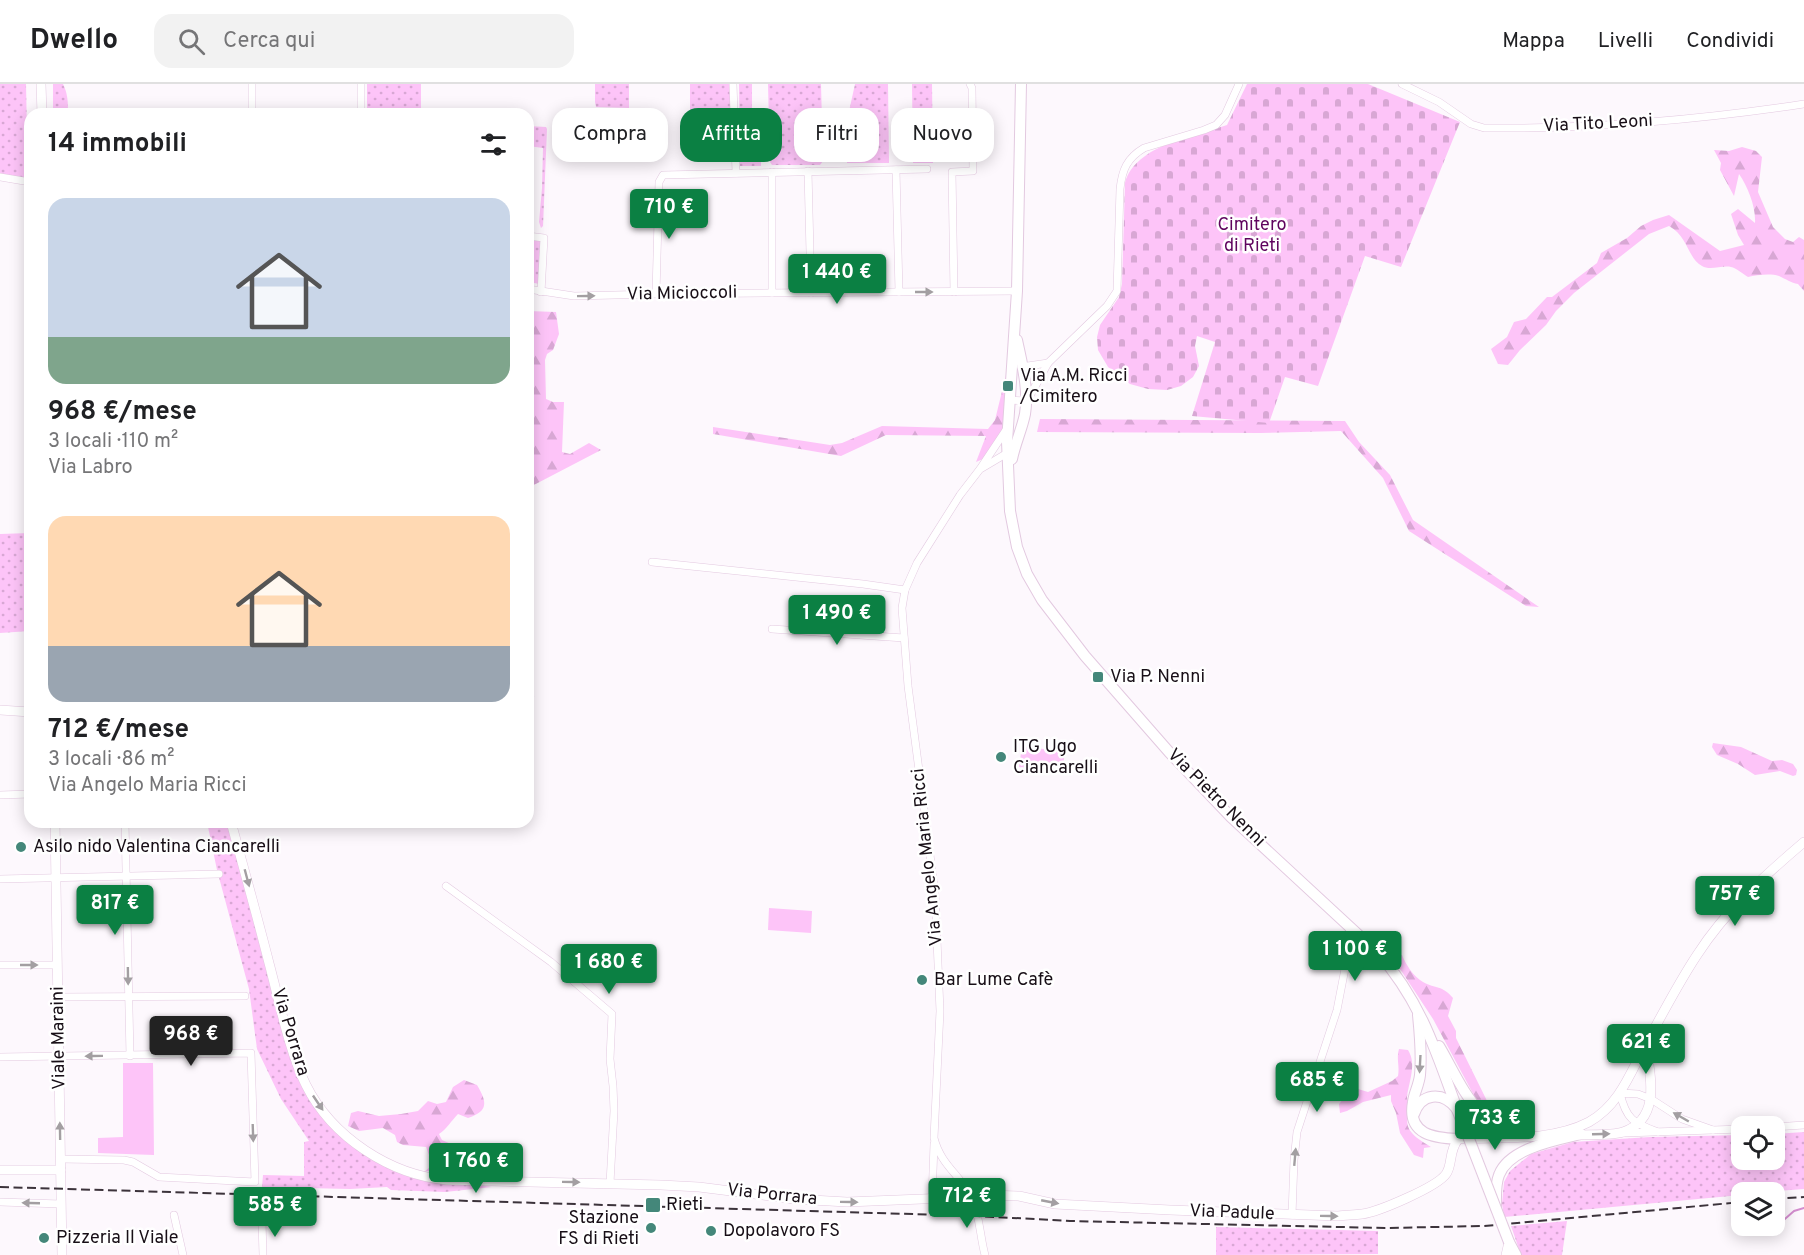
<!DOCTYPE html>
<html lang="it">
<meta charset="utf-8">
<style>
body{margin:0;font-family:Overpass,sans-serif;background:#f2f2f2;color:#202124;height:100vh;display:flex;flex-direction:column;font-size:22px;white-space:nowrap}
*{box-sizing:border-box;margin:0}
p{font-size:20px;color:#757577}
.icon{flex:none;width:33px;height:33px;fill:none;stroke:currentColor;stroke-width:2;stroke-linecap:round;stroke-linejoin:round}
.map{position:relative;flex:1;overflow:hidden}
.sheet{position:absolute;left:24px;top:24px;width:510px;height:720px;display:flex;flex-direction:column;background:#fff;border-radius:18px;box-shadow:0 3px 15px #0003}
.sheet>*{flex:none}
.top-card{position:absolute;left:552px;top:24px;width:570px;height:54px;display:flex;gap:12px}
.fabs{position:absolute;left:1731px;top:1032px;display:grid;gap:12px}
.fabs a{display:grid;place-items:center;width:54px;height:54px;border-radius:12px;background:#fff;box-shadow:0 3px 15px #0003;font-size:30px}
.price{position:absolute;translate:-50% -51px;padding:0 14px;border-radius:6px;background:#0b8043;color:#fff;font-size:20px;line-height:39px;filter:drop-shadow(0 2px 3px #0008)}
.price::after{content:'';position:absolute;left:50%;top:36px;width:18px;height:14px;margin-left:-9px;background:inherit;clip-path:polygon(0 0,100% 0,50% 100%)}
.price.active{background:#222;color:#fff}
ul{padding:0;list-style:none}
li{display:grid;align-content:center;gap:12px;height:318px;padding:0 24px}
li span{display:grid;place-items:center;height:186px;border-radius:18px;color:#555}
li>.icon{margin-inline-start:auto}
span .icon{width:108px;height:108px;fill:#fffc;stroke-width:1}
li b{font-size:26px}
h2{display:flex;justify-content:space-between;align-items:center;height:72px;padding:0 24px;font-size:26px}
.chip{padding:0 21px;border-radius:18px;background:#fff;box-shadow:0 3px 15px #0003;font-size:21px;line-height:54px}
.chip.active{background:#0b8043;color:#fff}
header{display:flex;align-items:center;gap:36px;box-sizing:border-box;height:84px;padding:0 30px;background:#fff;border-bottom:2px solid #e0e0e0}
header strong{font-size:28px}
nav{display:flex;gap:33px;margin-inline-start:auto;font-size:21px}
.search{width:420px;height:54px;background:#f2f2f2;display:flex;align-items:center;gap:15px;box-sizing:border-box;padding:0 21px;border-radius:18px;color:#757577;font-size:22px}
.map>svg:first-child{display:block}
</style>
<header>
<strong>Dwello</strong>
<div class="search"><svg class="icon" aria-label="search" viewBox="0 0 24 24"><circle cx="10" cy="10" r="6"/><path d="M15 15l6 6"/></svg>Cerca qui</div>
<nav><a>Mappa</a><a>Livelli</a><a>Condividi</a></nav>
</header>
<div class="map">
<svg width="1804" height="1171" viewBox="0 0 1804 1171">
<defs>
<pattern id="grass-dots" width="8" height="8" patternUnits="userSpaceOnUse" patternTransform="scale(1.5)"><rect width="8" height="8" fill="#fdc4f8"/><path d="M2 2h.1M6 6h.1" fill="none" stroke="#d8a7d4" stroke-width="1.8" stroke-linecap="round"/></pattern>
<pattern id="forest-firs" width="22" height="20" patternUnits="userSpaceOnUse" patternTransform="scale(1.5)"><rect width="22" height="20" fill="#fdc4f8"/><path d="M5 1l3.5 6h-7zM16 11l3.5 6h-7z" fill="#d8a7d4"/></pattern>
<pattern id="cemetery-stones" width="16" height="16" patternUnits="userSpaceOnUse" patternTransform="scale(1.5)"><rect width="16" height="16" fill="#fdc4f8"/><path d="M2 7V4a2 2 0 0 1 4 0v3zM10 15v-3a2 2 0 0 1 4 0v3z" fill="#d8a7d4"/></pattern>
</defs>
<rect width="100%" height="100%" fill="#fdf8fd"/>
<g fill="url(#grass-dots)">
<path d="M0 0H26L28 98 0 93Z"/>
<path d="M53 0H63C68 10 68 19 68 30H53Z"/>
<rect x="367" y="0" width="54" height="30"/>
<path d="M595 0H629V24L596 23 595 18Z"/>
<path d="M690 0H731L732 38 690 37Z"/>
<path d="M739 0H752V64L761 65V82H740Z"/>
<path d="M768 0H821L823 77 820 81H772L770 78Z"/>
<path d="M855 0H888L889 79H847L848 32Z"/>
<path d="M912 0H932L933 79H913Z"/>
<path d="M528 42 546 43 547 45 543 142 541 144 539 138 542 104 543 64 528 62Z"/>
<path d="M528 154 542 155 540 200 528 198Z"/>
<path d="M30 449V547L0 549V450Z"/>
<path d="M207 738H230L296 976 333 1039 391 1081 447 1096 492 1103 445 1108 391 1106 387 1103 350 1105 262 1103 263 1091 304 1092V1058L309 1057 281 1015 257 965 249 905 217 786Z"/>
<path d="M1804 1048V1105L1767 1108H1742L1741 1111 1504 1133 1502 1120 1504 1098 1510 1087 1531 1070 1573 1058 1650 1053 1741 1051 1742 1076H1774L1775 1050Z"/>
<path d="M1567 1137 1562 1171H1521L1511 1142Z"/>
<path d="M1216 1143 1378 1147V1170L1216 1171Z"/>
</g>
<g fill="url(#forest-firs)">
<path d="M1742 63 1756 67 1762 73 1758 108 1773 143 1785 155 1793 158 1799 153 1804 156V207L1798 200C1791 199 1786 195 1779 192 1770 189 1757 191 1748 193 1743 190 1736 184 1731 183 1722 181 1710 187 1702 182 1688 175 1688 152 1669 142L1649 150 1574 209 1556 227 1546 241 1520 266 1508 281 1498 280 1491 265 1507 253 1514 238 1526 235 1547 213H1552L1597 179 1601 169 1627 154 1641 142 1653 136 1669 131 1720 167 1744 161 1738 151 1731 130 1738 125 1755 139C1756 123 1748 103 1739 90L1734 112 1720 86 1721 79 1714 66 1729 67Z"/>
<path d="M528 227 556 228 559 250 553 266 547 270 545 276 546 315 553 318H564L562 368 570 370 589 359 601 366 530 403 528 406Z"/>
<path d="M1006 291 1003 347 990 372 976 378 986 352 886 351 841 372 713 350V343L830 361 842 359 882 342 988 345 995 336Z"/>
<path d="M1040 335 1345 337 1359 358 1390 391 1413 436 1539 523 1526 522 1409 447 1383 394 1341 347 1260 349 1037 348Z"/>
<path d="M1713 659 1741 663 1772 677 1782 676 1793 680 1797 686 1796 691 1793 692 1780 687 1755 691 1738 680 1717 671 1712 663Z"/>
<path d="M1389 871H1402C1406 881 1414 893 1423 898 1436 905 1442 901 1453 914L1448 932 1456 947V954L1490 1023 1491 1026 1488 1028 1478 1019 1433 935 1400 885 1394 879Z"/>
<path d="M1399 965 1408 966C1417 980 1409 997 1407 1013 1407 1016 1409 1019 1409 1022 1410 1033 1403 1038 1412 1049 1417 1055 1425 1059 1431 1063L1424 1064 1423 1074 1414 1071 1400 1049 1396 1029 1391 1017V1011L1363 1018 1347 1027 1340 1029 1339 1020C1344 1016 1343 1009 1349 1004L1358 1005 1368 1008 1392 997 1398 992C1400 982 1396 975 1399 965Z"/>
<path d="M464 996 477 1001C487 1018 489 1027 468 1034L458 1030C451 1037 447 1045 439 1050L442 1056 451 1060 452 1068 451 1081 424 1088 430 1083 429 1071 426 1063 403 1061 397 1058 395 1051 383 1044 359 1047 348 1042 351 1029 358 1027 379 1032 401 1030 418 1027 428 1017 437 1020 446 1018 453 1003Z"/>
</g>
<path fill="url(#cemetery-stones)" d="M1247 0H1368L1460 38 1401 183 1365 172 1318 302 1285 293 1269 339 1192 332 1215 258 1197 252 1195 262 1199 282 1193 293 1181 302 1167 306 1148 305 1130 300 1108 283 1098 266 1097 253 1100 241 1119 213 1122 200 1125 99C1135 61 1195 52 1227 41Z"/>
<g fill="#fdc4f8">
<path d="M1022 662 1065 668 1062 689 1019 683Z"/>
<path d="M769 824 812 827 811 849 768 846Z"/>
<path d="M123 979H153L154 1071 98 1069V1054L123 1053Z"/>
</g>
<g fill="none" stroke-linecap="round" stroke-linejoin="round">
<path stroke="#d48dcf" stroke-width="2" d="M1778 1141 1794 1127 1804 1124"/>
<g stroke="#e3c9e0" stroke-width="8">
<g id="street">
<path d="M361 0V30"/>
<path d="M733 0 736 89"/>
<path d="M1402 0 1439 18 1471 40 1484 44C1591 45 1698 36 1804 20"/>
<path d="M252 30V0"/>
<path d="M896 86 899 208"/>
<path d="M808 87 811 209"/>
<path d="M772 88V209"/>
<path d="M0 93 30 98"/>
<path d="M528 152 544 154 541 208"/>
<path d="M528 205 574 212 656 210 1017 207"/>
<path d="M954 208 952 88 973 87 972 4 970 0"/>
<path d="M656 210 659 98 663 91 927 85"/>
<path d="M1021 283 1048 279"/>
<path d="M1009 316 1027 317 1048 279 1107 222 1117 207 1120 105C1122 86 1127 74 1144 64L1204 46 1216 41 1225 31 1239 0"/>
<path d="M982 384 1009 368"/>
<path d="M652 478 863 500 905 506"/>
<path d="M772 545 904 554"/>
<path d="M528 613 530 612"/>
<path d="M0 711 30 710"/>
<path d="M125 738 130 972"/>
<path d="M0 795 219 790"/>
<path d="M446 802 551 878 612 930 610 975 613 1002 614 1027 610 1099"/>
<path d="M1349 864 1361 860H1368"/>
<path d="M0 881H57"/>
<path d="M58 913 245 912"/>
<path d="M0 973 251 969 255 1098 159 1093 133 1078 124 1076 61 1075"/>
<path d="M1774 1043 1804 1041"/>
<path d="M1658 1048C1633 1039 1626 1035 1620 1009L1638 1010 1651 1015 1682 1035 1713 1046"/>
<path d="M1624 1049 1742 1045"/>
<path d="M932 1115 934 1060"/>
<path d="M0 1118 61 1120"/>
<path d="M174 1131 183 1171"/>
<path d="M1292 1131 1294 1076 1297 1048 1337 926 1349 864 1350 843"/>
<path d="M262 1137 263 1171"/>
<path d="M985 1171C980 1153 980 1132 972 1115 962 1092 941 1082 934 1054L940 927 935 809 908 602 902 524 905 506 917 479 960 411 980 385 1006 346"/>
</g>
</g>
<g stroke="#e3c9e0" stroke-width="10">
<g id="secondary">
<path d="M41 0 42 30"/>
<path d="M0 626 30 628"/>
<path d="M55 738 62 1171"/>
<path d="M231 738C244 785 257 832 269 879 279 916 289 967 306 1001 332 1053 390 1091 447 1096L661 1101 699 1103 794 1115 847 1118 972 1113 990 1111 1019 1112 1055 1120 1170 1126 1338 1132C1346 1131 1354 1131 1362 1130 1378 1128 1437 1103 1446 1090 1453 1080 1448 1069 1458 1055 1500 1053 1551 1058 1589 1038 1620 1021 1631 987 1647 958 1663 929 1679 898 1697 871 1726 826 1764 792 1804 758"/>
<path d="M1576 1051C1589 1050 1611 1052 1623 1048 1662 1035 1650 991 1646 961"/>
<path d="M0 1086H61"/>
<path d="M1506 1171 1509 1158"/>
</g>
</g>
<g stroke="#e3c9e0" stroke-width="12">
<g id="primary">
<path d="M1021 0 1017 207 1007 358 1010 427 1017 463 1027 490 1042 516 1085 572 1169 668 1231 733 1379 870C1421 918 1436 967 1457 1025"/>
<path d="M1012 375C1015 360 1022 345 1025 330 1029 305 1022 280 1017 256"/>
<path d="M1418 931C1420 951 1422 971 1420 991 1419 1001 1414 1009 1413 1018 1407 1051 1434 1054 1458 1055"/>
<path d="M1439 962C1450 980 1465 1014 1480 1027 1494 1039 1514 1045 1531 1052"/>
<path d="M1414 1030C1421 1009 1442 1007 1456 1024 1459 1029 1461 1037 1464 1042"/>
<path d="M1496 1124C1496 1113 1495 1101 1499 1091 1509 1064 1556 1056 1581 1050"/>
<path d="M1509 1158 1516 1171"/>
</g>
</g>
<use href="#street" stroke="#fff" stroke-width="7"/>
<use href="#secondary" stroke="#fff" stroke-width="9"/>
<use href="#primary" stroke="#fff" stroke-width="10"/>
<g stroke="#3c333b" stroke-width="2" stroke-dasharray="9 4.5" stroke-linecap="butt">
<path d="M0 1103 977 1132 1070 1137 1385 1144 1484 1142 1742 1118"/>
<path d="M1774 1115 1804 1113"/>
</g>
<g stroke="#e3c9e0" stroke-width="12" stroke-linecap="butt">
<path id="primary-bridge" d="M1464 1042 1509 1158"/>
</g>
<use href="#primary-bridge" stroke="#fff" stroke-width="10"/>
</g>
<defs><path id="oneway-solid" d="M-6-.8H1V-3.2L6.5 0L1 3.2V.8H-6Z" transform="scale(1.5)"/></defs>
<g fill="#a39fa2">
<use href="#oneway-solid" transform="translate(924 208)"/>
<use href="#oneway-solid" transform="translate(586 212) rotate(-1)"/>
<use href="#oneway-solid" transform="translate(247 794) rotate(75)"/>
<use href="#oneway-solid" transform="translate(29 881)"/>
<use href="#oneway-solid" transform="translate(128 892) rotate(89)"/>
<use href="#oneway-solid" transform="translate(94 972) rotate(179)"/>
<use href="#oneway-solid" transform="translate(1420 980) rotate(93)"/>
<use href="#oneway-solid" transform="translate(318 1019) rotate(56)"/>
<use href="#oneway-solid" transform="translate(1681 1033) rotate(-150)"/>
<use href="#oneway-solid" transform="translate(60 1047) rotate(-91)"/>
<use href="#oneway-solid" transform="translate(253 1049) rotate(88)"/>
<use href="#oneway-solid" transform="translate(1601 1050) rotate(-2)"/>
<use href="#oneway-solid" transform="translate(1295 1073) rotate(-85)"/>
<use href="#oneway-solid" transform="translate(571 1098) rotate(1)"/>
<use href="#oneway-solid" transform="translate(849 1118) rotate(1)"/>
<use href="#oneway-solid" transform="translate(1050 1118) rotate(11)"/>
<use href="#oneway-solid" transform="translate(31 1119) rotate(-178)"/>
<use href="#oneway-solid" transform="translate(1329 1132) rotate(1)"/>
</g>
<g fill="#44877a" stroke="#fff" stroke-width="2">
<rect x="1002" y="296" width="12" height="12" rx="3"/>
<rect x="1092" y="587" width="12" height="12" rx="3"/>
<circle cx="1001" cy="673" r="6"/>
<circle cx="21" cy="763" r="6"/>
<circle cx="922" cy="896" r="6"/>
<rect x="645" y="1113" width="16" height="16" rx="3"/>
<circle cx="651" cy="1144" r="6"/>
<circle cx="711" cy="1147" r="6"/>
<circle cx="44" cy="1154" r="6"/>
</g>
<g text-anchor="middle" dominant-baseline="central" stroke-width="5" stroke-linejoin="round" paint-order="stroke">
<g font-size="18" fill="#180f17" stroke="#fff">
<text transform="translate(1598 40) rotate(-3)">Via Tito Leoni</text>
<text transform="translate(682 210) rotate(-1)">Via Micioccoli</text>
<text transform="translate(1216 714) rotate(45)">Via Pietro Nenni</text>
<text transform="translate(928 773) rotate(-96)">Via Angelo Maria Ricci</text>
<text transform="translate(290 948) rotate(73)">Via Porrara</text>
<text transform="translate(59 954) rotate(-91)">Viale Maraini</text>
<text transform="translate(772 1111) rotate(6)">Via Porrara</text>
<text transform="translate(1232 1129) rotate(2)">Via Padule</text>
</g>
<g font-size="18" fill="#5f045e" stroke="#fff">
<text x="1252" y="141">Cimitero<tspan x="1252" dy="21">di Rieti</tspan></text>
</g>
<g font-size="18" fill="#180f17" stroke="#fff" text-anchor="start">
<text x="1020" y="292">Via A.M. Ricci<tspan x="1020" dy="21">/Cimitero</tspan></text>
<text x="1110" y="593">Via P. Nenni</text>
<text x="1013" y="663">ITG Ugo<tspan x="1013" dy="21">Ciancarelli</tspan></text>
<text x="33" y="763">Asilo nido Valentina Ciancarelli</text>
<text x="934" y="896">Bar Lume Cafè</text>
<text x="666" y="1121">Rieti</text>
<text x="639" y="1134" text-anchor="end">Stazione<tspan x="639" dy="21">FS di Rieti</tspan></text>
<text x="723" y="1147">Dopolavoro FS</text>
<text x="56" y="1154">Pizzeria Il Viale</text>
</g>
</g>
</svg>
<div class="fabs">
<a><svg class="icon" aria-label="locate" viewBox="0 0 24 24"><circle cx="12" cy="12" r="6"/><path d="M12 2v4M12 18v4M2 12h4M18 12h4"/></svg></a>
<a><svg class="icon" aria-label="layers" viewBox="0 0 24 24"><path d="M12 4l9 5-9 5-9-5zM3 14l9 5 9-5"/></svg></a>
</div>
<b class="price" style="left:669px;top:156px">710 €</b>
<b class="price" style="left:837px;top:221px">1 440 €</b>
<b class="price" style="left:837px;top:562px">1 490 €</b>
<b class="price" style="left:1735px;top:843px">757 €</b>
<b class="price" style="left:115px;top:852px">817 €</b>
<b class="price" style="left:1355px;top:898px">1 100 €</b>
<b class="price" style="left:609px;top:911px">1 680 €</b>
<b class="price active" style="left:191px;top:983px">968 €</b>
<b class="price" style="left:1646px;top:991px">621 €</b>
<b class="price" style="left:1317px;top:1029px">685 €</b>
<b class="price" style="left:1495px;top:1067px">733 €</b>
<b class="price" style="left:476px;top:1110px">1 760 €</b>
<b class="price" style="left:967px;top:1145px">712 €</b>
<b class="price" style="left:275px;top:1154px">585 €</b>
<div class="top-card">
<a class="chip">Compra</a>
<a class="chip active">Affitta</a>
<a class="chip">Filtri</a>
<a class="chip">Nuovo</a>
</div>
<section class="sheet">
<h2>14 immobili<svg class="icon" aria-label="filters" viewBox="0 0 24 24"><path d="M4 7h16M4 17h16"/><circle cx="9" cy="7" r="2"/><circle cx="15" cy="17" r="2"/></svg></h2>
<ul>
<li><span style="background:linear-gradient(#c9d6e8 75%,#7fa58c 0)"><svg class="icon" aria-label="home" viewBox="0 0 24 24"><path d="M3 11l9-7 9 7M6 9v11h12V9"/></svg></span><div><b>968 €/mese</b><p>3 locali · 110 m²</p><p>Via Labro</p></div></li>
<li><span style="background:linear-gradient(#ffd9b3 70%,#9aa5b1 0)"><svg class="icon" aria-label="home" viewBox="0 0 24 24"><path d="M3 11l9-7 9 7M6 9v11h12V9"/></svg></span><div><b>712 €/mese</b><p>3 locali · 86 m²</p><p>Via Angelo Maria Ricci</p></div></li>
</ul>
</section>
</div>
